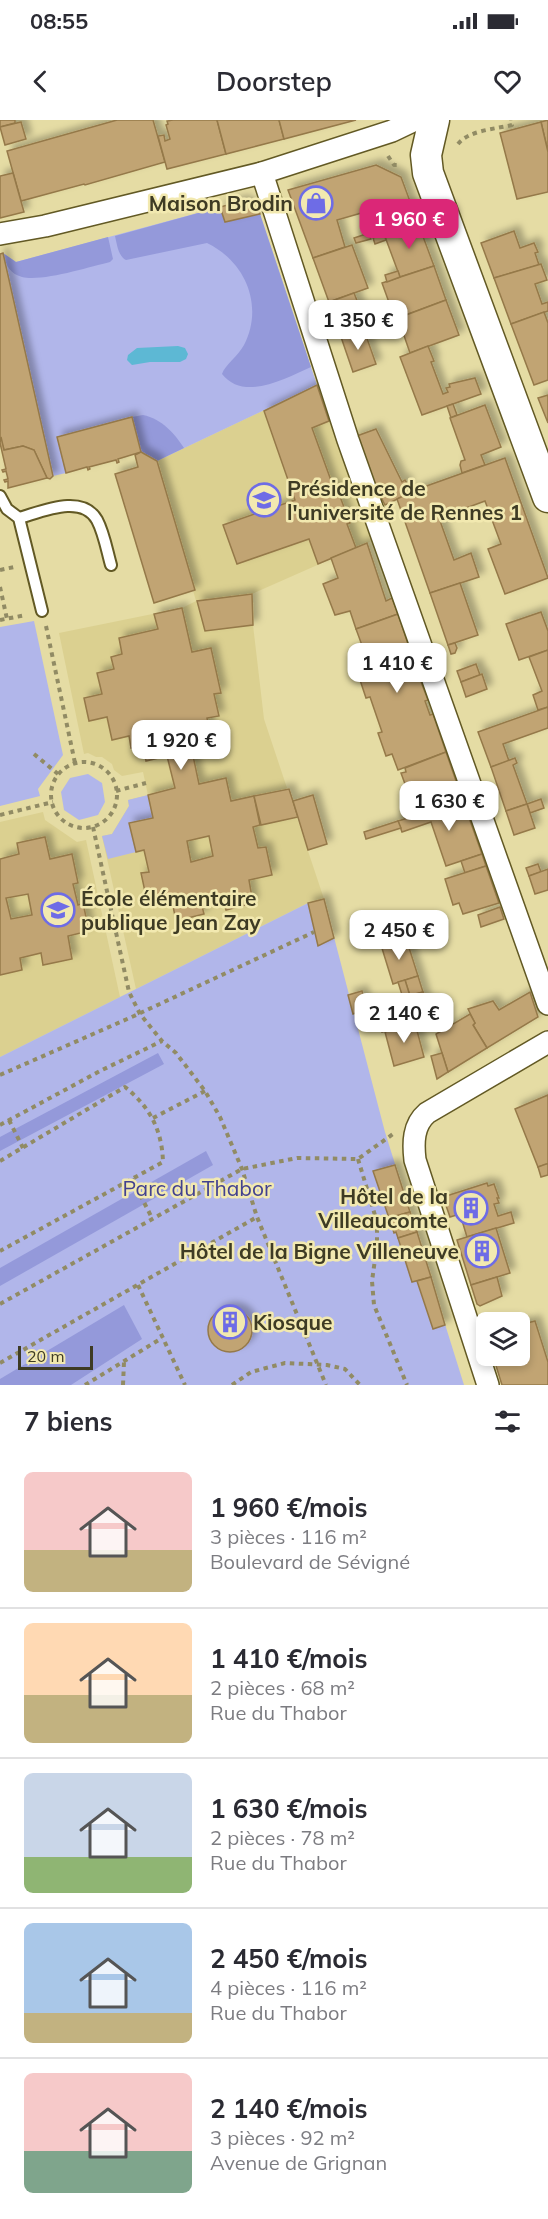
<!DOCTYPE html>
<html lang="fr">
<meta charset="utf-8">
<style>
body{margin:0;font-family:Mulish,sans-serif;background:#f7f7f7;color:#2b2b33;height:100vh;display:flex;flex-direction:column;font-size:22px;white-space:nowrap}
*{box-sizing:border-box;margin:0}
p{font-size:20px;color:#7c7c81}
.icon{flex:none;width:33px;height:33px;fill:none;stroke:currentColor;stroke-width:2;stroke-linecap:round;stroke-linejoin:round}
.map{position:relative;height:1265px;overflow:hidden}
.drawer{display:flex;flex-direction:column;background:#fff;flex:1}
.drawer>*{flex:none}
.fabs{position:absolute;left:476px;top:1192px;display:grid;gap:12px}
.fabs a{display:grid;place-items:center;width:54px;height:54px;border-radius:9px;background:#fff;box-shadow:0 3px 9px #0003;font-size:30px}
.scale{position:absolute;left:18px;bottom:15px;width:75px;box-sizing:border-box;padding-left:6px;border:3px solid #3e3b24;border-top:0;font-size:16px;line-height:21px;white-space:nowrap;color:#3e3b24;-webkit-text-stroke:4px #f2e9b0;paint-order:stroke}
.price{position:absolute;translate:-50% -51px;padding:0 14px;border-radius:12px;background:#fff;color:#222;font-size:20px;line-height:39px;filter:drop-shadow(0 2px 3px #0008)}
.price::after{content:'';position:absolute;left:50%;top:36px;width:18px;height:14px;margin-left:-9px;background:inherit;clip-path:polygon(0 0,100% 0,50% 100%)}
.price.on{background:#db2777;color:#fff}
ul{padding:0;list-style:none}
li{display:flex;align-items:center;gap:18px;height:150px;padding:0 24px}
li+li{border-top:2px solid #e1e1e2}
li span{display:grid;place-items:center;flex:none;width:168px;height:120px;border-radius:9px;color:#555}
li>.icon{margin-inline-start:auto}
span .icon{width:72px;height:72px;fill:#fffc;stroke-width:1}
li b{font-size:26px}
h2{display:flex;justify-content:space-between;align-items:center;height:72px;padding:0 24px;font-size:26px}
.status{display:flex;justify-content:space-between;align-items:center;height:42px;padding:0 30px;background:#fff;direction:ltr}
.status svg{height:16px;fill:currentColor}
header{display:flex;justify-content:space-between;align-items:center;height:78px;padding:0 24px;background:#fff;font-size:27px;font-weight:600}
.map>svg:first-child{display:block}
</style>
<div class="status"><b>08:55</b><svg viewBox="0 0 49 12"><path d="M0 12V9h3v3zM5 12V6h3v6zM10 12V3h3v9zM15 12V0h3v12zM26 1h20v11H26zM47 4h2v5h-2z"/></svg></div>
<header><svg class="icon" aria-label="back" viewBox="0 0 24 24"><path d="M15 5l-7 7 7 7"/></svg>Doorstep<svg class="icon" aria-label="heart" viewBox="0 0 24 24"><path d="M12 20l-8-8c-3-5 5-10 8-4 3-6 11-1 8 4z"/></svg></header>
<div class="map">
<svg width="548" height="1265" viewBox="0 0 548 1265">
<defs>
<filter id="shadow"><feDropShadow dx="5.5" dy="-5.5" stdDeviation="3" flood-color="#0004"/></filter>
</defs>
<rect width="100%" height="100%" fill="#e5dca4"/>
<g fill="#dbd090">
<path d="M317 265 374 420 252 474 253 505 264 599 324 779 308 783 136 869 102 716 112 714 129 686 128 680 148 675 143 652 122 656 114 650 112 644 102 637H96L88 633 84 634 59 513 182 488 196 481 157 341Z"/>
<path d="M43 692 45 700 77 722 86 720 120 877 0 937V702Z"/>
</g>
<g fill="#b1b6ea">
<path d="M220 87 225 102 260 94 317 265 157 341 141 332 132 297 57 317 66 353 53 356 3 133 16 142Z"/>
<path d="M34 501 63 635 38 669 40 676 0 686V507Z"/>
<path d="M88 654 102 663 105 682 98 695 79 700 64 690 61 672 70 658Z"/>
<path d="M148 675 153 698 129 703 136 732 108 739 102 716 112 714 129 686 128 680Z"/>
<path d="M324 779 385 1012 464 1265H0V937L308 783Z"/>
</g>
<g fill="#9499da">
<path d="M220 87 225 102 260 94 311 247C286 258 244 282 222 254 225 245 238 236 244 225 264 186 246 142 207 123L126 140C118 136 117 124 115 116Z"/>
<path d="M108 117 113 139 110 142C89 147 42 162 22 157 10 154 5 144 3 133L16 142Z"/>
<path d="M143 295C162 299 174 313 184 328L157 341 141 332 132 297Z"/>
<path d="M158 933 164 944 0 1031V1017Z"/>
<path d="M206 1031 213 1045 0 1166V1148Z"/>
<path d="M124 1185 142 1219 71 1265H0V1259Z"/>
</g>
<path fill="#5db8d4" d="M178 226 185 228 188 234 186 239 180 242H150L132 245 127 240 128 235 137 228Z"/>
<g fill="#c1a473" stroke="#957949" stroke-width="1.5" fill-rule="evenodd" filter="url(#shadow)">
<path d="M0 0H15V3L0 7Z"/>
<path d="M117 0H153L165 42 85 65 84 64 21 81 7 31Z"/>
<path d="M173 0H217L226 34 167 49 158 16 164 15 165 21 170 19 166 5 168 4 167 1Z"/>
<path d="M217 0H279L284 19 226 34Z"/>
<path d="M279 0H356L284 19Z"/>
<path d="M548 0V32L541 2Z"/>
<path d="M21 2 26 19 5 25 0 7Z"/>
<path d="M541 2 548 32V72L517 79 500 13Z"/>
<path d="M376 45 401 57 418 103 380 116 372 90 337 100 345 127 313 138 288 70Z"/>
<path d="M13 53 24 92 0 98V56Z"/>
<path d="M243 81 259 91 260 94 225 102 220 87Z"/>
<path d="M418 103 434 146 400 157 384 114Z"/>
<path d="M514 111 520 128 534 123 538 132 535 133 539 145 494 158 481 123Z"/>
<path d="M369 113 371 119 356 123 354 118Z"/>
<path d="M384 114 386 120 375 124 373 118Z"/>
<path d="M352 125 368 168 329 182 313 138Z"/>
<path d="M3 133 53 356 50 359 47 358 34 330 23 326 4 330 0 318V134Z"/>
<path d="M541 144 547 160 535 164 542 184 548 182V191L511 204 494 158Z"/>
<path d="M434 146 446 180 395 199 382 163Z"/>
<path d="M398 151 400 157 387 162 385 155Z"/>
<path d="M354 173 358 183 332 191 329 182Z"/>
<path d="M446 180 459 215 410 233 398 198Z"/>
<path d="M358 183 367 209 341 217 332 191Z"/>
<path d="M544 192 548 203V260L534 265 511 204Z"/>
<path d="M364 210 376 244 353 252 341 217Z"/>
<path d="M428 226 434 241 431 242 443 274 448 272 446 268 450 267 449 264 475 258 481 274 422 295 400 237Z"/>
<path d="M317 265 329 301 312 308 333 366H336L350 403 347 404 356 428 318 444 309 419 237 444 223 405 295 380 264 291Z"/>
<path d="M548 275V303L538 278Z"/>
<path d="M453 284 457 295 451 298 447 286Z"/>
<path d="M485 285 501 327 481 335 485 345 462 353 460 345 461 341 465 340 450 298Z"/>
<path d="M132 297 141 332 118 339 119 342 117 343 116 340 89 347 90 349 88 350 87 347 66 353 57 317Z"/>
<path d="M376 309 402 362 405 360 408 365 404 367 408 374 385 385 352 319 354 317Z"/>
<path d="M1 317 4 330 23 326 34 330 47 358 8 368V361L5 362 4 360 8 359 6 351 3 352 2 350 6 349 0 323Z"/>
<path d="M141 332 157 341 195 470 154 483 115 354 138 347 135 335Z"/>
<path d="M505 338 548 458 505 474 488 429 501 424 485 381 439 398 454 440 471 433 479 457 430 473 397 379 418 369Z"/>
<path d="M367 423 386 481 392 478 398 494 356 509 350 491 335 495 323 464 338 458 331 438Z"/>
<path d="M460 463 478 515 448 525 430 473Z"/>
<path d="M252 474 253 505 205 511 197 481Z"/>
<path d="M182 488 192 532 211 528 221 573 214 574 219 596 207 598 213 626 192 631 199 664 226 658 231 681 254 676 260 705 253 707 258 728 266 727 272 755 249 760 253 783 226 790 223 781 202 786 204 794 176 801 171 776 147 781 141 753 149 752 144 730 136 732 129 703 153 698 148 675 175 668 167 636 146 641 143 625 131 628 129 616 112 620 107 597 89 601 84 578 102 574 97 553 114 549 111 537 122 534 119 518 158 509 154 494ZM209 716 213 736 191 742 187 721Z"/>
<path d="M541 492 548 511V530L519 540 506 504Z"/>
<path d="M398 494 412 536H411L428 580 425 581 430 595 433 594 446 632 398 650 392 634 386 636 378 613 382 612 370 577 366 578 358 554 361 553 354 532 363 528 356 509Z"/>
<path d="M455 523 457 528 455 533 451 534 448 525Z"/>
<path d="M548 530V587L538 590 533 575 542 571 529 537Z"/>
<path d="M476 544 480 555 461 562 457 551Z"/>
<path d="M482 554 487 569 466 577 461 562Z"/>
<path d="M548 587V608L503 624 509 641 491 647 478 612Z"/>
<path d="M446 632 463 681 421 694 416 682 412 683 401 653 406 652 405 648Z"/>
<path d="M515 638 517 643 513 645 527 684 506 691 491 647Z"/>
<path d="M289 669 298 697 261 705 254 676Z"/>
<path d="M313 675 327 724 308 730 293 681Z"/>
<path d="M541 679 544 688 530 693 527 684Z"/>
<path d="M463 681 482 734 446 746 431 702 402 712 398 701Z"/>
<path d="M527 684 535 708 514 715 506 691Z"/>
<path d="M398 701 401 708 366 719 364 712Z"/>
<path d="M45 717 50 739 72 734 78 763 73 764 78 785 83 783 89 811 68 816 72 839 43 845 41 833 20 838 22 850 0 855V739L19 734 17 723ZM28 774 32 795 11 799 6 778Z"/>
<path d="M482 734 486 746 465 753 461 741Z"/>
<path d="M538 744 541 752 529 756 526 748Z"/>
<path d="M486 746 499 783 463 794 459 783 453 785 445 759Z"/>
<path d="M548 749V770L535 774 529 756Z"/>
<path d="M324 779 334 818 318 826 308 783Z"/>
<path d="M500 787 504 799 481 807 478 795Z"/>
<path d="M406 818 418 856 393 864 381 825Z"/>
<path d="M418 856 423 872 410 876 405 860Z"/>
<path d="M405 860 410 876 403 878 398 862Z"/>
<path d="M362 871 367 889 353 894 348 875Z"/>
<path d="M423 872 427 885 415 889 411 875Z"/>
<path d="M530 872 538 897 487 928 473 905 475 903 468 889 493 881 499 890Z"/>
<path d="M411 875 415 889 410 891 406 877Z"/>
<path d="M401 894 408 897 410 905 382 912 380 905 384 898Z"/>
<path d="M470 894 475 903 473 905 487 928 448 952 436 914Z"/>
<path d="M415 903 424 937 394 946 385 912Z"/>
<path d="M442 933 448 952 437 959 431 936Z"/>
<path d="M548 975V1044L538 1047 515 989Z"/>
<path d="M546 1044H548V1055L541 1057 538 1047Z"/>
<path d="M395 1045 410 1092 389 1098 373 1051Z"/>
<path d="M487 1063 488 1066 494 1064 499 1078H497L499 1083 494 1084 498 1096 511 1092 514 1103 467 1117 460 1094 450 1097 443 1077Z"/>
<path d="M410 1092 417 1112 398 1118 396 1112 394 1113 389 1098Z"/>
<path d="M496 1108 510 1153 471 1165 457 1120Z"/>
<path d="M417 1112 431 1157 412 1162 398 1118Z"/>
<path d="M431 1157 445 1205 433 1209 417 1161Z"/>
<path d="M497 1157 502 1176 480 1186 477 1184 471 1165Z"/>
<circle cx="230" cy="1210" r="22"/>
<path d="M535 1201 548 1242V1265H502L493 1236H519V1205Z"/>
</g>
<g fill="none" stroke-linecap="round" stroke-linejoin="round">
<g stroke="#625924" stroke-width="14">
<g id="lane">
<path d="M0 376 7 389 19 398 42 491"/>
<path d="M19 398C41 392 82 373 97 400 104 413 107 431 111 445"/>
</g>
</g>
<g stroke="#625924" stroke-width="24">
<g id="street">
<path d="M262 53 348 320 548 884"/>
<path d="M0 114 45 106 262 53 392 11 415 0"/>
<path d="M488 1265 415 1040C413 1023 413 1005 427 993L548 922"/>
</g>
</g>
<g stroke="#625924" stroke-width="33">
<path id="secondary" d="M434 0 426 35 428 53 548 377"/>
</g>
<g stroke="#918b64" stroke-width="4" stroke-dasharray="4.5 4.5" stroke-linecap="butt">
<path d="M458 24C469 10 496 9 512 5L511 0"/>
<path d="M388 36 394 45H400"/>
<path d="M0 450 14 447"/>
<path d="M0 467 7 499"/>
<path d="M0 500 26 495"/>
<path d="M46 506 75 643"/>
<path d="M34 634 58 654"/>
<circle cx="84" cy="675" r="33"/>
<path d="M116 671 146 663"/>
<path d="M0 695 53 682"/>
<path d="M93 707 129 872 140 894 162 921 176 933 205 971 220 997 242 1049 257 1097 326 1265"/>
<path d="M0 955 134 896 314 812"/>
<path d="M153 998 205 971"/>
<path d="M9 1000 23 1028"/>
<path d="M0 1005 100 951 162 921"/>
<path d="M358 1039 377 1102V1125L372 1161 374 1185 407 1265"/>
<path d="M0 1041 125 967C150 987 162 1010 163 1042L0 1131"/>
<path d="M132 1059 152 1098"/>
<path d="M138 1165 185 1265"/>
<path d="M0 1184 242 1049 297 1038 358 1039 393 1014"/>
<path d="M0 1243 257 1097"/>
<path d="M85 1265 162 1218"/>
<path d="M123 1265 124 1242"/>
<path d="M232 1265 251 1252 285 1243 327 1245 345 1249 360 1265"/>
</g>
<use href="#lane" stroke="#fff" stroke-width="10"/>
<use href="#street" stroke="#fff" stroke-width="21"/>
<use href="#secondary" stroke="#fff" stroke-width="30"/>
</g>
<defs>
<g id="shop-ring" transform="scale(1.725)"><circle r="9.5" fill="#f2e9b0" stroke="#6e6ce6" stroke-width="1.5"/><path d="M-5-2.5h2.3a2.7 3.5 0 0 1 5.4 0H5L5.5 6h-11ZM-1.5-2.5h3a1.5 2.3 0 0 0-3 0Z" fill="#6e6ce6"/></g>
<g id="university-ring" transform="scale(1.725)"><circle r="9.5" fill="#f2e9b0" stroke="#6e6ce6" stroke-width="1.5"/><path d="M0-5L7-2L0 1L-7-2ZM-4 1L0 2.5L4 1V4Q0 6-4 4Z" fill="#6e6ce6"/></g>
<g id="school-ring" transform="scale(1.725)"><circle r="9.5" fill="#f2e9b0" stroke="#6e6ce6" stroke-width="1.5"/><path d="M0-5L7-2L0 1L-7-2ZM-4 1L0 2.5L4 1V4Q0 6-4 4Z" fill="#6e6ce6"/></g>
<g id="building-ring" transform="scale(1.725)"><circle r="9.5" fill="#f2e9b0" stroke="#6e6ce6" stroke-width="1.5"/><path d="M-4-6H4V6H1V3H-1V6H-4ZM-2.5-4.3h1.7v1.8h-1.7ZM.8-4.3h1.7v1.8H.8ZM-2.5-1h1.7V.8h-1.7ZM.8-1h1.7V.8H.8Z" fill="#6e6ce6"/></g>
</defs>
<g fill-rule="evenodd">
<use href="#shop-ring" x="316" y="83"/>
<use href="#university-ring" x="264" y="380"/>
<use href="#school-ring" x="58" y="790"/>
<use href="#building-ring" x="471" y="1088"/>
<use href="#building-ring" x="482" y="1131"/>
<use href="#building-ring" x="230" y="1202"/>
</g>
<g text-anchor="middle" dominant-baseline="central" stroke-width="5" stroke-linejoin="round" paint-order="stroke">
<g font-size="21" font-weight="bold" fill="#3e3b24" stroke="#f2e9b0" text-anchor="end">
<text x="293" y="83">Maison Brodin</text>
<text x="287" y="368" text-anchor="start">Présidence de<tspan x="287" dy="24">l'université de Rennes 1</tspan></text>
<text x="81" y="778" text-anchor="start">École élémentaire<tspan x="81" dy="24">publique Jean Zay</tspan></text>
<text x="448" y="1076">Hôtel de la<tspan x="448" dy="24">Villeaucomte</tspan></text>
<text x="459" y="1131">Hôtel de la Bigne Villeneuve</text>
<text x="253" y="1202" text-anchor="start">Kiosque</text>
</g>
<g font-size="21" fill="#42418f" stroke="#f2e9b0">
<text x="197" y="1068">Parc du Thabor</text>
</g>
</g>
</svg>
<div class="fabs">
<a><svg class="icon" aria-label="layers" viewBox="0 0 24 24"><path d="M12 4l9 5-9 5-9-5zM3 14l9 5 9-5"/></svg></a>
</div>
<div class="scale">20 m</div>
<b class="price on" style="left:409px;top:130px">1 960 €</b>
<b class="price" style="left:358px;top:231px">1 350 €</b>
<b class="price" style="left:397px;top:574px">1 410 €</b>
<b class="price" style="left:181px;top:651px">1 920 €</b>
<b class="price" style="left:449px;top:712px">1 630 €</b>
<b class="price" style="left:399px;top:841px">2 450 €</b>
<b class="price" style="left:404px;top:924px">2 140 €</b>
</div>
<section class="drawer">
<h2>7 biens<svg class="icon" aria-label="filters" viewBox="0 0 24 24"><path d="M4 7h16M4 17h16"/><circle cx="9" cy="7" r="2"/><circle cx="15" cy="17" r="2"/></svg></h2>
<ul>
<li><span style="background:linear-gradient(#f6c9c9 65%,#c2b280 0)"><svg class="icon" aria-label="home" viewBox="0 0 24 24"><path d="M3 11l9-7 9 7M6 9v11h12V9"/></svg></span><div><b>1 960 €/mois</b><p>3 pièces · 116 m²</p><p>Boulevard de Sévigné</p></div></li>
<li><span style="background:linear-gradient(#ffd9b3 60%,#c2b280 0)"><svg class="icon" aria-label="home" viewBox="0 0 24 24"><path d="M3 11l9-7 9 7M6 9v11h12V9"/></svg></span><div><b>1 410 €/mois</b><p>2 pièces · 68 m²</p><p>Rue du Thabor</p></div></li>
<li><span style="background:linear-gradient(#c9d6e8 70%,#8fb573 0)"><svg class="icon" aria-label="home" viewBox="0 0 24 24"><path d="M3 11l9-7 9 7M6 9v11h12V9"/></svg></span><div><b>1 630 €/mois</b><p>2 pièces · 78 m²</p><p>Rue du Thabor</p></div></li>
<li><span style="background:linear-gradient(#a9c7e8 75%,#c2b280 0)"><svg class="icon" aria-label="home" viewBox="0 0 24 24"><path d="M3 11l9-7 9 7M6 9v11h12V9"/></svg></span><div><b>2 450 €/mois</b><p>4 pièces · 116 m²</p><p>Rue du Thabor</p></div></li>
<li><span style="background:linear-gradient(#f6c9c9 65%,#7fa58c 0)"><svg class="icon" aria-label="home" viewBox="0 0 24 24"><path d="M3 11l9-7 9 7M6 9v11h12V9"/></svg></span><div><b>2 140 €/mois</b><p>3 pièces · 92 m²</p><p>Avenue de Grignan</p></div></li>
</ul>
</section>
